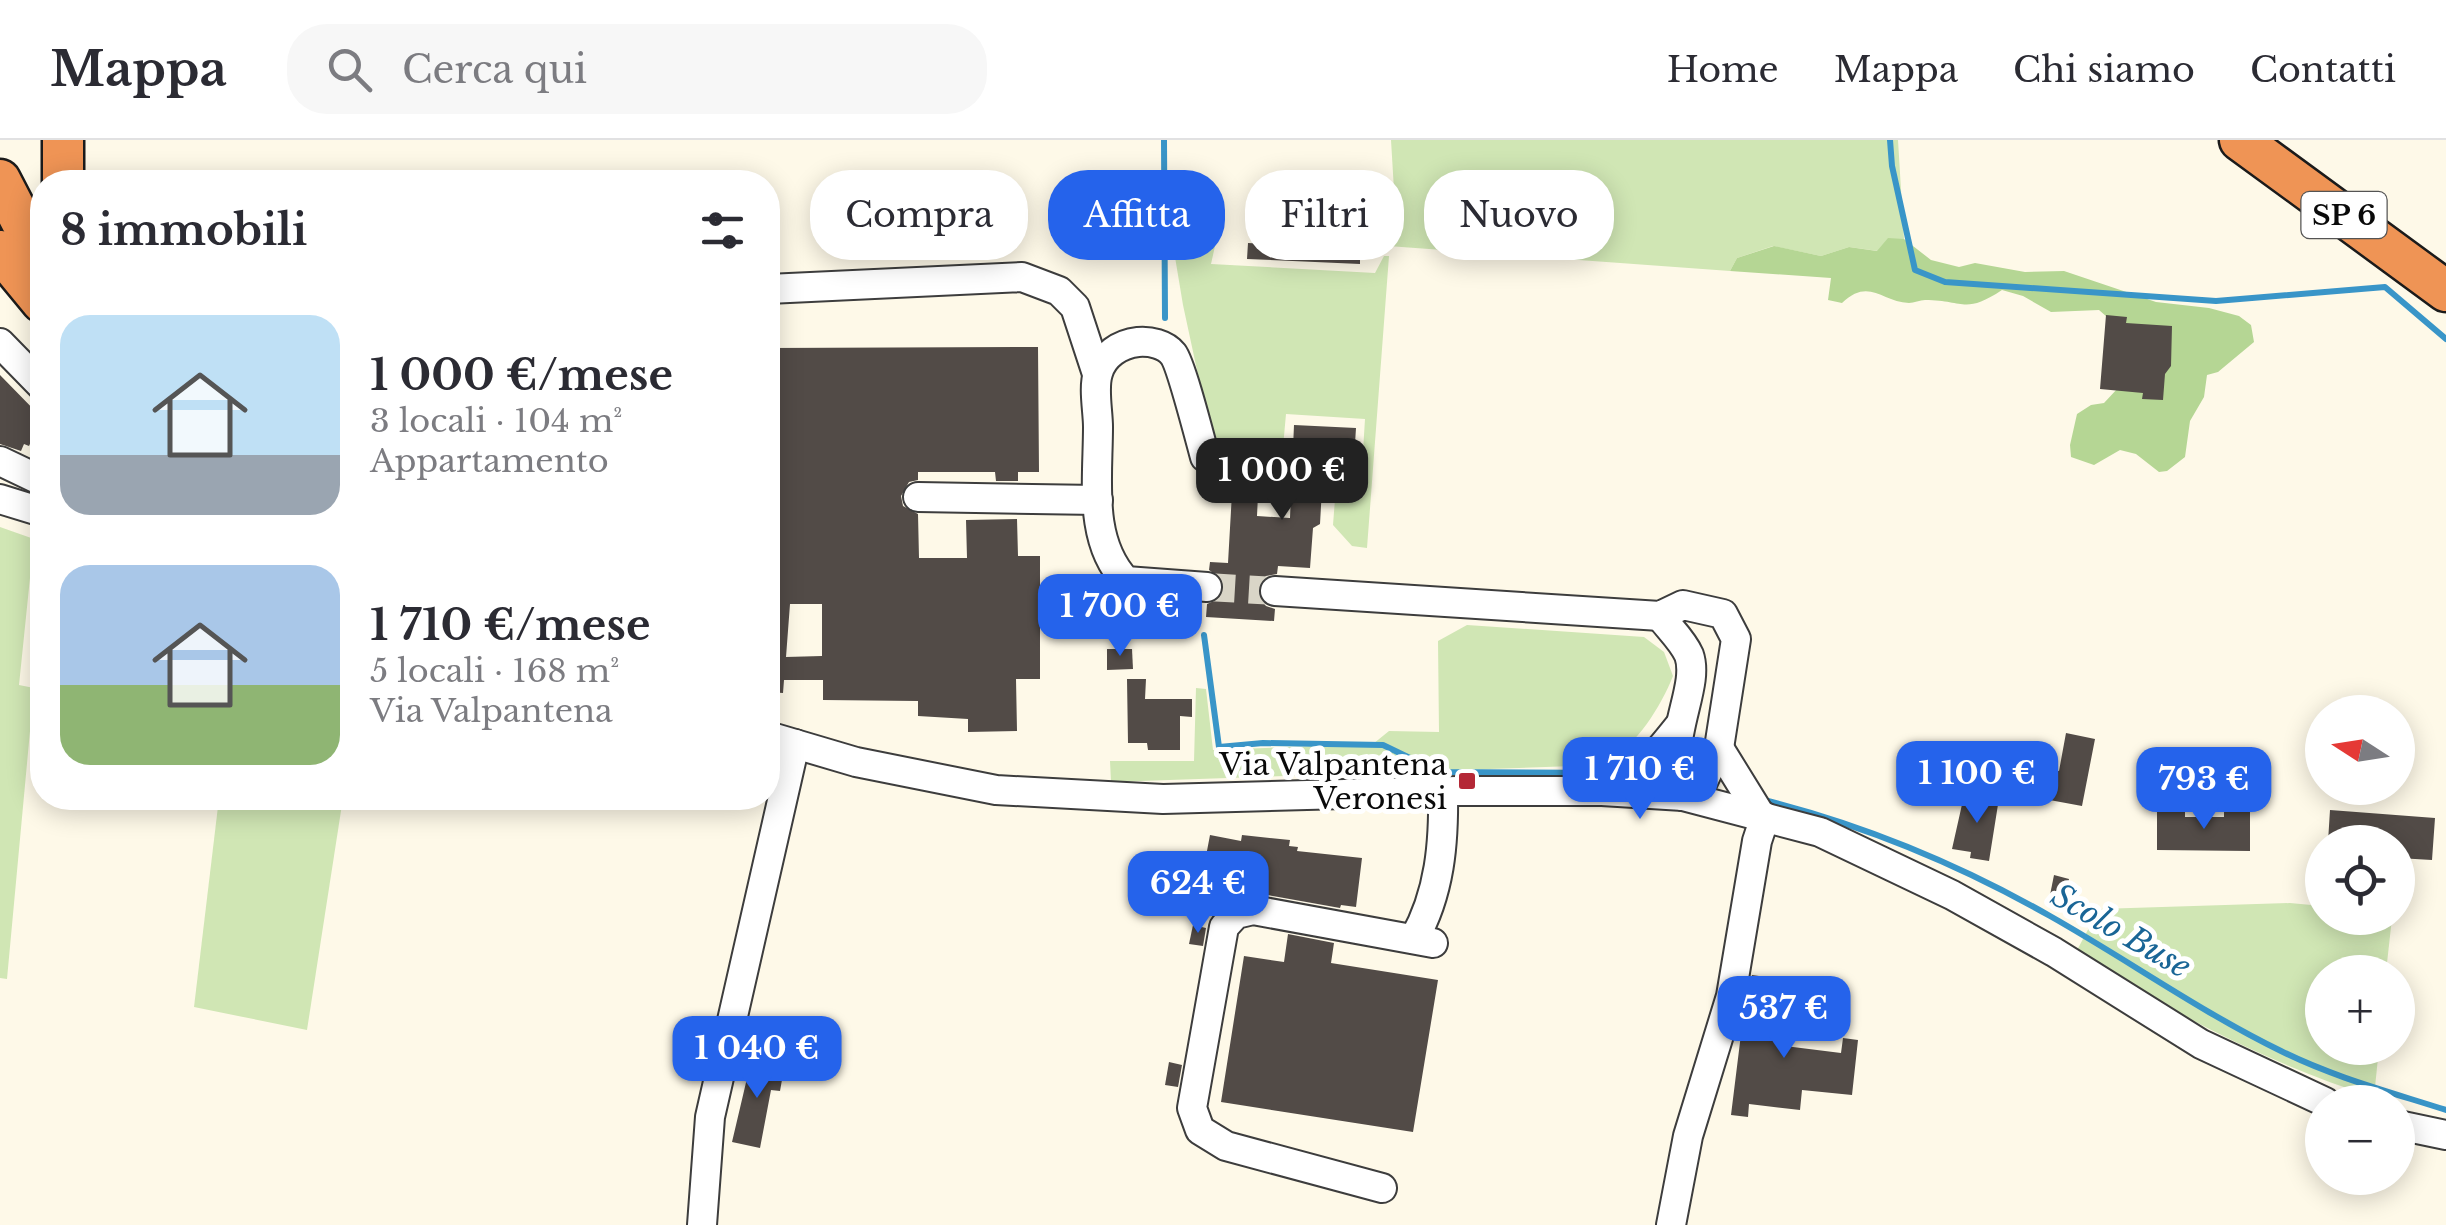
<!DOCTYPE html>
<html lang="it">
<meta charset="utf-8">
<style>
body{margin:0;font-family:"Libre Baskerville",serif;background:#f7f7f7;color:#2b2b33;height:100vh;display:flex;flex-direction:column;font-size:38px;white-space:nowrap}
*{box-sizing:border-box;margin:0}
p{font-size:32px;color:#7c7c81}
.icon{flex:none;width:55px;height:55px;fill:none;stroke:currentColor;stroke-width:2;stroke-linecap:round;stroke-linejoin:round}
.map{position:relative;flex:1;overflow:hidden}
.panel{position:absolute;left:30px;top:30px;width:750px;height:640px;display:flex;flex-direction:column;background:#fff;border-radius:40px;box-shadow:0 5px 25px #0003}
.panel>*{flex:none}
.guide{position:absolute;left:810px;top:30px;width:950px;height:90px;display:flex;gap:20px}
.needle{width:65px;rotate:282deg}
.fabs{position:absolute;left:2305px;top:555px;display:grid;gap:20px}
.fabs a{display:grid;place-items:center;width:110px;height:110px;border-radius:50%;background:#fff;box-shadow:0 5px 25px #0003;font-size:50px}
.price{position:absolute;translate:-50% -85px;padding:0 22px;border-radius:20px;background:#2563eb;color:#fff;font-size:32px;line-height:65px;filter:drop-shadow(0 2px 5px #0008)}
.price::after{content:'';position:absolute;left:50%;top:60px;width:30px;height:22px;margin-left:-15px;background:inherit;clip-path:polygon(0 0,100% 0,50% 100%)}
.price.on{background:#222;color:#fff}
ul{padding:0;list-style:none}
li{display:flex;align-items:center;gap:30px;height:250px;padding:0 30px}
li span{display:grid;place-items:center;flex:none;width:280px;height:200px;border-radius:30px;color:#555}
li>.icon{margin-inline-start:auto}
span .icon{width:120px;height:120px;fill:#fffc;stroke-width:1}
li b{font-size:42px}
h2{display:flex;justify-content:space-between;align-items:center;height:120px;padding:0 30px;font-size:42px}
.pill{padding:0 35px;border-radius:40px;background:#fff;box-shadow:0 5px 25px #0003;font-size:35px;line-height:90px}
.pill.on{background:#2563eb;color:#fff}
header{display:flex;align-items:center;gap:60px;box-sizing:border-box;height:140px;padding:0 50px;background:#fff;border-bottom:2px solid #e1e1e2}
header strong{font-size:48px}
nav{display:flex;gap:55px;margin-inline-start:auto;font-size:35px}
.search{width:700px;height:90px;background:#f7f7f7;display:flex;align-items:center;gap:25px;box-sizing:border-box;padding:0 35px;border-radius:40px;color:#7c7c81;font-size:38px}
.map>svg:first-child{display:block}
</style>
<header>
<strong>Mappa</strong>
<div class="search"><svg class="icon" aria-label="search" viewBox="0 0 24 24"><circle cx="10" cy="10" r="6"/><path d="M15 15l6 6"/></svg>Cerca qui</div>
<nav><a>Home</a><a>Mappa</a><a>Chi siamo</a><a>Contatti</a></nav>
</header>
<div class="map">
<svg width="2446" height="1085" viewBox="0 0 2446 1085">
<rect width="100%" height="100%" fill="#fef9e8"/>
<g fill="#d0e6b4">
<path d="M1391 0H1898L1904 99H1888L1878 111 1849 107 1821 116 1773 106 1737 118 1730 131 1388 106 1394 50Z"/>
<path d="M1183 60 1224 66 1211 124 1375 133 1384 116H1389L1367 408 1352 406 1333 385 1335 359 1360 360 1365 279 1286 274 1281 329 1218 328 1183 165 1175 117 1173 70Z"/>
<path d="M0 387 34 399 19 545 34 548 7 839 0 838Z"/>
<path d="M1467 485 1644 497 1664 512 1673 536C1661 566 1637 606 1606 621 1597 625 1584 625 1574 626L1111 642 1110 621H1194L1196 548 1206 549 1213 610 1373 604 1389 591 1439 592 1438 501Z"/>
<path d="M219 658H343L307 890 194 867Z"/>
<path d="M2290 763 2322 766V778H2392L2386 832H2322V908H2379L2374 957C2267 924 2171 871 2075 814L2099 769Z"/>
</g>
<path fill="#b5d694" d="M1888 98 1904 99 1931 120 1959 127 1975 123 2025 132 2064 131 2156 162 2209 168 2239 176 2251 185 2254 202 2218 232 2207 235 2204 257 2190 281 2185 317 2167 331 2159 332 2136 314 2120 310 2094 325 2071 317 2070 305 2077 274 2091 265 2104 263 2118 248 2107 177 2099 170 2051 172 2023 156 2002 150C1964 175 1964 160 1925 160 1920 160 1914 163 1909 163 1882 162 1869 137 1842 163L1828 160 1831 138 1730 131 1737 118 1774 106 1821 116 1849 107 1877 111Z"/>
<g fill="none" stroke-linecap="round" stroke-linejoin="round">
<g stroke="#3995c8" stroke-width="6">
<path d="M1164 0 1165 178"/>
<path d="M1890 0 1892 26 1915 130 1945 142 2216 161 2385 147 2446 199"/>
<path d="M1204 495 1219 607 1263 603 1383 605 1439 632 1615 633"/>
<path d="M1768 661C1866 686 1962 726 2050 776 2128 820 2201 872 2281 911 2333 937 2390 952 2446 970"/>
</g>
</g>
<g fill="#524b47" fill-rule="evenodd">
<path d="M963 102 964 119H947V103Z"/>
<path d="M1248 103 1360 109V124L1247 119Z"/>
<path d="M2106 175 2127 177 2126 183 2172 186 2171 226 2165 234 2163 260 2142 259 2143 253 2100 249Z"/>
<path d="M1038 207 1039 332H1018V341H996L995 332H918V340L909 342 901 356 903 366 918 374 919 418H967L966 380 1017 379 1018 416H1040V539H1016L1017 591 968 592V579L918 576V561L823 560V540H784L783 553 768 552V208ZM790 464H822V516L786 517Z"/>
<path d="M0 235 42 278 29 306 24 304 21 311 0 304Z"/>
<path d="M1294 285 1356 288 1352 350 1322 348 1320 384 1313 388 1310 428 1278 426 1277 434 1266 436 1260 442 1259 458 1266 466 1275 469 1274 481 1206 477 1207 464 1221 458 1224 449 1222 439 1209 430 1210 422 1228 423 1232 353 1258 355 1257 376 1290 378Z"/>
<path d="M1107 509H1132L1133 529 1107 530Z"/>
<path d="M1127 539H1146L1145 559H1192V577L1180 576V610H1148L1147 603H1128Z"/>
<path d="M2066 593 2095 599 2082 666 2001 651 2004 631 2015 633 2017 623 2059 631Z"/>
<path d="M1981 649 2000 652 1989 721 1970 718 1971 712 1952 709 1963 660 1979 663Z"/>
<path d="M2330 670 2435 678 2432 720 2398 718V702H2328Z"/>
<path d="M2224 671H2250V711L2157 710V672H2185V677H2224Z"/>
<path d="M1210 695 1241 701 1242 695 1290 700 1289 706 1298 707 1297 711 1362 718 1356 767 1341 765 1340 768 1256 753 1233 757 1199 753Z"/>
<path d="M2054 735 2069 739 2065 758 2050 755Z"/>
<path d="M1193 785 1206 788 1203 806 1189 804Z"/>
<path d="M1288 794 1334 803 1331 823 1438 840 1413 992 1221 962 1244 816 1284 822Z"/>
<path d="M1752 835 1766 837 1763 871 1789 874 1785 906 1841 913 1843 898 1858 900 1852 955 1802 950 1800 970 1749 964 1748 977 1731 975 1743 878Z"/>
<path d="M752 917 785 923 780 951 771 950 760 1008 732 1002Z"/>
<path d="M1169 922 1182 925 1178 947 1165 945Z"/>
</g>
<g fill="none" stroke-linecap="round" stroke-linejoin="round">
<path stroke="#d9d5c7" stroke-width="28" stroke-dasharray="28 14" stroke-linecap="butt" d="M1207 447 1275 451"/>
<g stroke="#3d3d3d" stroke-width="32">
<g id="minor">
<path d="M768 149 1022 137 1059 151 1075 167 1097 234"/>
<path d="M0 203 42 246"/>
<path d="M1205 317C1200 299 1181 224 1173 214 1165 204 1150 201 1138 202 1120 204 1103 215 1098 233 1093 248 1098 271 1098 287 1098 339 1088 401 1126 441L1207 447"/>
<path d="M0 321 42 341"/>
<path d="M918 357 1098 360"/>
<path d="M0 359 42 372"/>
<path d="M1275 451 1660 476 1683 465 1723 474 1736 499 1719 608 1700 648 1683 656"/>
<path d="M1660 476C1669 488 1683 501 1689 515 1701 549 1661 603 1683 656"/>
<path d="M768 596 856 622 996 650 1163 659 1457 651H1602L1683 656 1820 692 1952 755 2054 812 2201 904 2325 962"/>
<path d="M1719 608 1761 676"/>
<path d="M1603 650C1638 640 1657 613 1679 586"/>
<path d="M1414 799C1440 753 1444 703 1443 651"/>
<path d="M2398 985 2446 995"/>
<path d="M1382 1048 1226 1006 1200 990 1192 968 1224 787 1236 774 1253 770 1433 803"/>
<path d="M702 1085 710 977 795 604"/>
<path d="M1671 1085 1688 996 1731 856 1757 701 1765 677"/>
</g>
</g>
<g stroke="#1b1b1b" stroke-width="45">
<g id="highway">
<path d="M63 0V42"/>
<path d="M2240 0 2446 151"/>
<path d="M0 40 42 121"/>
<path d="M0 111 42 162"/>
</g>
</g>
<use href="#minor" stroke="#fff" stroke-width="28"/>
<use href="#highway" stroke="#ef9455" stroke-width="40"/>
</g>
<rect fill="#b42836" stroke="#fff" stroke-width="4" x="1457" y="631" width="20" height="20" rx="5"/>
<g text-anchor="middle" dominant-baseline="central" stroke-width="10" stroke-linejoin="round" paint-order="stroke">
<rect fill="#fff" stroke="#545454" stroke-width="2.5" x="2301.5" y="52" width="85" height="46" rx="8"/>
<g font-size="28" font-weight="bold" fill="#0a0a0a">
<text x="2344" y="75">SP 6</text>
</g>
<g font-size="30" fill="#0a0a0a" stroke="#fff" text-anchor="end">
<text x="1447" y="624">Via Valpantena<tspan x="1447" dy="34">Veronesi</tspan></text>
</g>
<g font-size="32" font-style="italic" fill="#196596" stroke="#fff">
<text transform="translate(2121 791) rotate(30)">Scolo Buse</text>
</g>
</g>
</svg>
<div class="fabs">
<a><svg class="needle" viewBox="-14 -14 28 28"><path d="M0-13l5 13h-10z" fill="#e53935"/><path d="M0 13l5-13h-10z" fill="#7c7c81"/></svg></a>
<a><svg class="icon" aria-label="locate" viewBox="0 0 24 24"><circle cx="12" cy="12" r="6"/><path d="M12 2v4M12 18v4M2 12h4M18 12h4"/></svg></a>
<a>+</a>
<a>−</a>
</div>
<b class="price on" style="left:1282px;top:383px">1 000 €</b>
<b class="price" style="left:1120px;top:519px">1 700 €</b>
<b class="price" style="left:1640px;top:682px">1 710 €</b>
<b class="price" style="left:1977px;top:686px">1 100 €</b>
<b class="price" style="left:2204px;top:692px">793 €</b>
<b class="price" style="left:1198px;top:796px">624 €</b>
<b class="price" style="left:1784px;top:921px">537 €</b>
<b class="price" style="left:757px;top:961px">1 040 €</b>
<div class="guide">
<a class="pill">Compra</a>
<a class="pill on">Affitta</a>
<a class="pill">Filtri</a>
<a class="pill">Nuovo</a>
</div>
<section class="panel">
<h2>8 immobili<svg class="icon" aria-label="filters" viewBox="0 0 24 24"><path d="M4 7h16M4 17h16"/><circle cx="9" cy="7" r="2"/><circle cx="15" cy="17" r="2"/></svg></h2>
<ul>
<li><span style="background:linear-gradient(#bfe0f5 70%,#9aa5b1 0)"><svg class="icon" aria-label="home" viewBox="0 0 24 24"><path d="M3 11l9-7 9 7M6 9v11h12V9"/></svg></span><div><b>1 000 €/mese</b><p>3 locali · 104 m²</p><p>Appartamento</p></div></li>
<li><span style="background:linear-gradient(#a9c7e8 60%,#8fb573 0)"><svg class="icon" aria-label="home" viewBox="0 0 24 24"><path d="M3 11l9-7 9 7M6 9v11h12V9"/></svg></span><div><b>1 710 €/mese</b><p>5 locali · 168 m²</p><p>Via Valpantena</p></div></li>
</ul>
</section>
</div>
